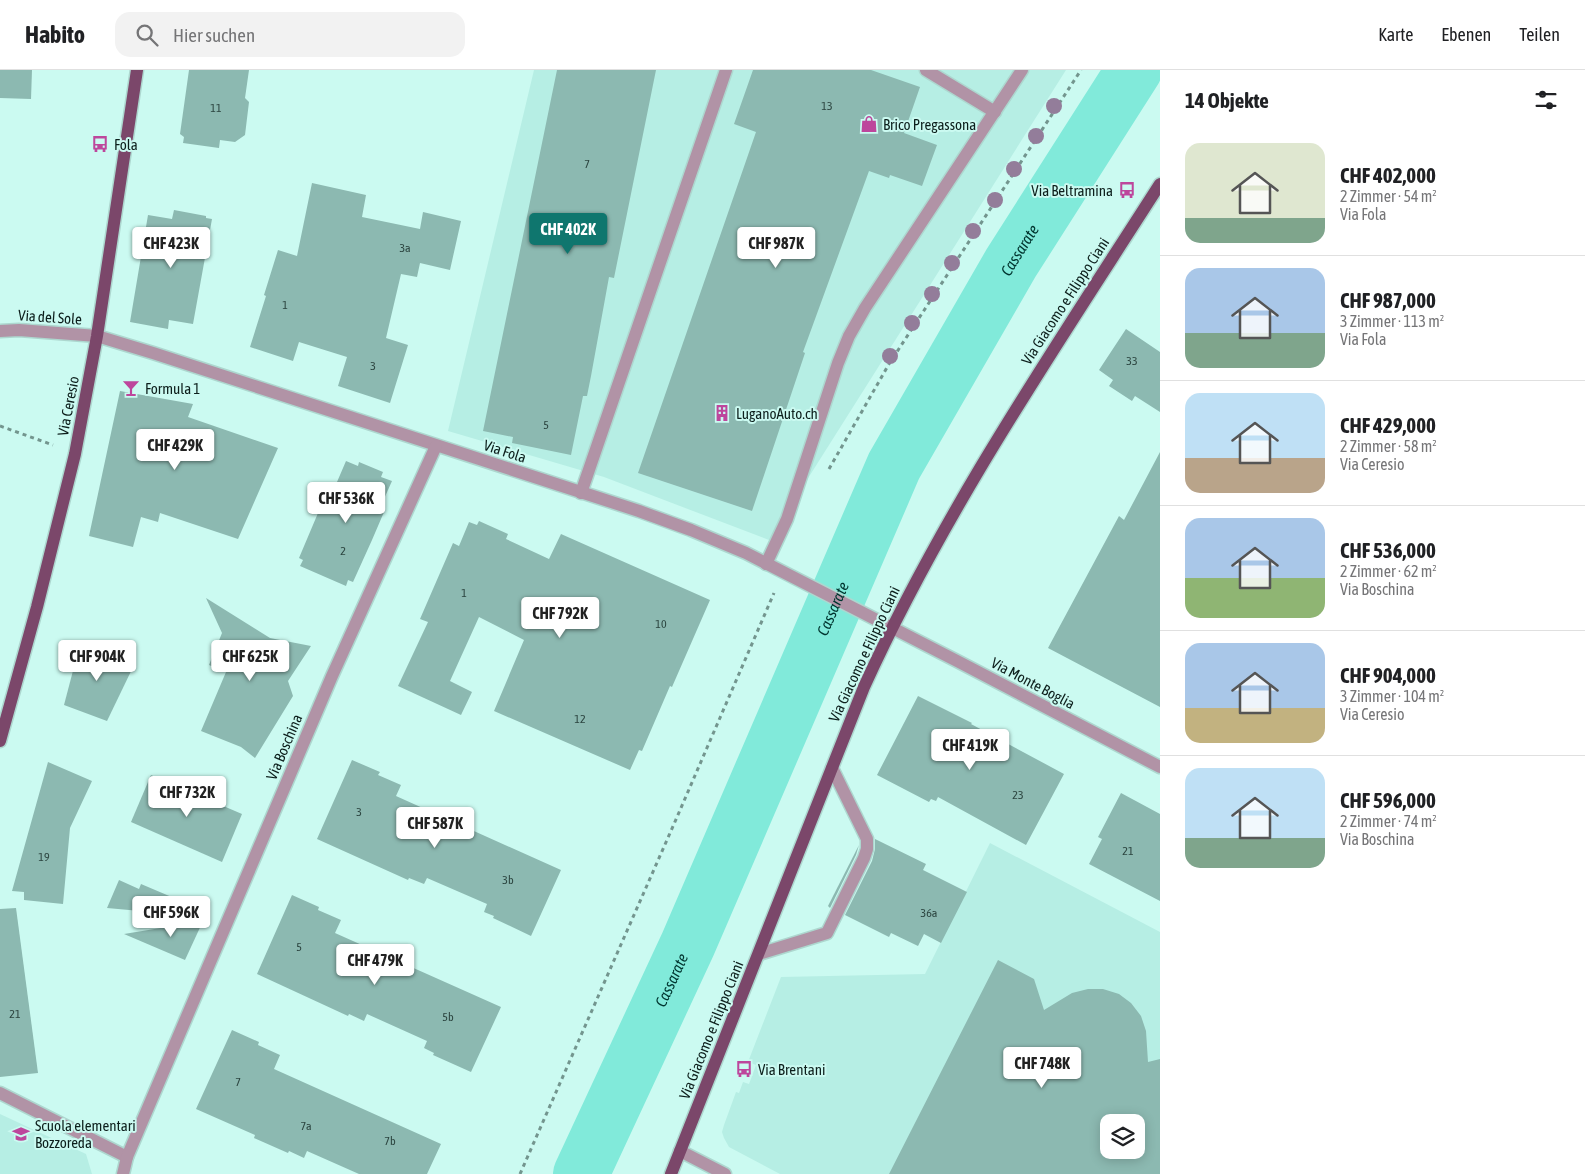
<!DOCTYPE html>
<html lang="de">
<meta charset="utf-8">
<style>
body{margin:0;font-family:"Asap Condensed",sans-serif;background:#f2f2f2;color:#202124;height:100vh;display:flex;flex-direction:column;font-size:19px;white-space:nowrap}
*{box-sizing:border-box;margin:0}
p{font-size:16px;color:#757577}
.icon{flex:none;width:28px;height:28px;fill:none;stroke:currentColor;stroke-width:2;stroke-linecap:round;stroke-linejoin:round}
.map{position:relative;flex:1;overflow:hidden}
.panel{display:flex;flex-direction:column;background:#fff;width:425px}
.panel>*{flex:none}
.buttons{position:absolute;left:1100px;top:1044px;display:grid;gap:10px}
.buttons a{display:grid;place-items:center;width:45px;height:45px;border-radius:10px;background:#fff;box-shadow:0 2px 12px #0003;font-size:25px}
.price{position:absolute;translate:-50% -42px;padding:0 11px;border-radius:5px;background:#fff;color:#222;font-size:16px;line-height:32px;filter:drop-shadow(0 1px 2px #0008)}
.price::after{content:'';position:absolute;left:50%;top:30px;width:15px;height:11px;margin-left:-8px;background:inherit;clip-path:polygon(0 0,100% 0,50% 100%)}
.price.on{background:#0f766e;color:#fff}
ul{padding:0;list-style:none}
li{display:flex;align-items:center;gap:15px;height:125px;padding:0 25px}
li+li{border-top:1px solid #e0e0e0}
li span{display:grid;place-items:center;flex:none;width:140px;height:100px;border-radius:15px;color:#555}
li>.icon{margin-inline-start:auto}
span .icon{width:60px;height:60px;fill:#fffc;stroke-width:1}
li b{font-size:21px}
h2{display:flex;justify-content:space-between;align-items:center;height:60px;padding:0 25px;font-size:21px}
header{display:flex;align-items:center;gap:30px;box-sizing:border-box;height:70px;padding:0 25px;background:#fff;border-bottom:1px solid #e0e0e0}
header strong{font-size:24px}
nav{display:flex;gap:28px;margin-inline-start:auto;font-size:18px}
.search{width:350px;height:45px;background:#f2f2f2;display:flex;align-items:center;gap:12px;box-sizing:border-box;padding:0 18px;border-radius:15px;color:#757577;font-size:19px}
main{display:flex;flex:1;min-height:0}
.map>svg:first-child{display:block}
</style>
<header>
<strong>Habito</strong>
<div class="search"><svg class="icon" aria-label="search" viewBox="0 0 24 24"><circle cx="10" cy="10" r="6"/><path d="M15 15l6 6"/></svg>Hier suchen</div>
<nav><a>Karte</a><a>Ebenen</a><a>Teilen</a></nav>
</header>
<main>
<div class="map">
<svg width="1160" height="1104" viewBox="0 0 1160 1104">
<rect width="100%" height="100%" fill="#cbfaf1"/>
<g fill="#b6eee4" fill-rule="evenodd">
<path d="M534 0H1066L769 470 604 407 448 361Z"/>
<path d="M990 773 1160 862V1104H780L729 1077 724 1068 722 1062 724 1055 736 1022 739 1023 743 1012 749 1014 756 995 748 992 781 907 925 904ZM1109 1052H1136V1080H1109Z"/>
<path d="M0 1044 86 1084 92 1104H0Z"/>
</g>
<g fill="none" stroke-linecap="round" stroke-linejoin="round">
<path stroke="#81eada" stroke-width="56" id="s1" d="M581 1104 688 874 894 396 1011 193 1134 0"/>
</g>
<g fill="#8cb9b1" fill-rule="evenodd">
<path d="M0 0H32L31 29 0 28Z"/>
<path d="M189 0H249L245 28 249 32 245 65 235 72 220 70 219 78 183 73 184 67 180 64Z"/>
<path d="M557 0H656L614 208 609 207 591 306 587 326H583L571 385 512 373 513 367 483 361Z"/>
<path d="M753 0H871L920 17 904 63 937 75 922 116 890 105 889 108 869 101 803 282 805 283 752 441 638 403 756 62 734 54Z"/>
<path d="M312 113 366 125 362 147 420 159 423 142 461 151 450 200 420 193 417 207 401 204 386 268 408 275 390 333 338 316 347 287 299 272 293 291 250 277 266 226 264 225 278 180 297 186Z"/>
<path d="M174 140 206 146V148L212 149 193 254 169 250 168 259 130 252 148 145 172 149Z"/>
<path d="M1126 259 1160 282V342L1135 326 1132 331 1109 316 1113 310 1099 300Z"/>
<path d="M120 321 193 334 188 347 278 378 238 469 160 443 158 452 141 447 133 477 89 466Z"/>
<path d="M1160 382V637L1048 578 1119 446 1124 450Z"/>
<path d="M346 391 358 396 359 392 383 402 381 407 392 411 379 440 384 442 372 470 353 512 348 510 346 516 300 496 303 490 299 488 329 417 334 419Z"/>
<path d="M479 451 508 464 506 469 549 489 561 464 710 530 672 617 670 616 642 681 639 680 630 700 494 641 524 570 479 547 450 611 472 622 461 645 398 616 428 552 420 549 453 473 459 476 469 452 477 455Z"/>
<path d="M206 528 270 568 311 576 288 611 293 626 255 688 241 677 201 661 226 602 209 595 222 563Z"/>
<path d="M80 574 96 577 134 595 107 651 64 635Z"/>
<path d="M918 626 972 653 971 654 1064 704 1026 775 938 727 936 731 931 729 929 732 877 705Z"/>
<path d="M352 690 380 702 378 705 401 715 396 726 561 800 531 866 493 848 494 846 484 842 487 834 427 808 424 814 409 808 408 810 317 769Z"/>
<path d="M48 692 92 711 70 758 63 834 24 830V822L12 821Z"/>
<path d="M151 705 242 744 222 792 131 752Z"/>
<path d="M1121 723 1160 744V831L1089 794 1102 769 1098 767Z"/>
<path d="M875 769 926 794 923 800 967 822 941 873 924 864 918 876 891 863 889 867 845 845 872 791 875 779Z"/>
<path d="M859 775 856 785 830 838 828 836Z"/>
<path d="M119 810 139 819 141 814 207 842 206 847 107 838Z"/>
<path d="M292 825 319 837 318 840 341 850 335 863 501 937 471 1002 433 985 434 983 424 978 427 971 367 944 364 951 349 944 348 946 257 904Z"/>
<path d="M16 838 38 1003 0 1007V839Z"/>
<path d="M203 851 185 890 124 864Z"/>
<path d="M998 890 1034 909 1044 940 1072 923 1088 919H1103L1119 924 1131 933 1141 946 1146 961 1148 992 1160 989V1104H889ZM1109 1052H1136V1080H1109Z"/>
<path d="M232 960 259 972 258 975 280 985 274 999 441 1074 427 1104H359L307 1081 304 1088 289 1081 288 1083 254 1068 255 1065 196 1039Z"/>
</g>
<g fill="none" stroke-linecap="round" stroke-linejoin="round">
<g stroke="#add7cf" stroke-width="15">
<g id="minor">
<path d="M926 0 995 42"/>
<path d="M0 261 19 260 97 266 153 283 639 441 691 460 746 483 959 592 1160 697"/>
<path d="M581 423 726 0"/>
<path d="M766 494 787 449 838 293 849 266 865 238 1022 0"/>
<path d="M759 884 827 863 864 788 867 779V769L832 698"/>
<path d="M0 1023 127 1087"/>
<path d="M680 1081 725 1104"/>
<path d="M123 1104 127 1087 332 606 436 376"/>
</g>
</g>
<g stroke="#add7cf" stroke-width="15">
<g id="major">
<path d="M0 671 37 537 75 384 97 266 137 0"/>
<path d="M671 1104 864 617C945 439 1055 278 1160 114"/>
</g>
</g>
<g stroke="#73958e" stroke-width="3" stroke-dasharray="4 4" stroke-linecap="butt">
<path d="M0 356 53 375"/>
<path d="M829 399 889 294 1081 0"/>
<path d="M520 1104 674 754 774 523"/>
</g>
<use href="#minor" stroke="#b193a6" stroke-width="12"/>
<use href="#major" stroke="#7b476a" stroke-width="12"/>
</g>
<g fill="#937d9a">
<circle cx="1054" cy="36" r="8"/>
<circle cx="1036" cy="66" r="8"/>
<circle cx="1014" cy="99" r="8"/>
<circle cx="995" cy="130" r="8"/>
<circle cx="973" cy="161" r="8"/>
<circle cx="952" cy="193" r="8"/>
<circle cx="932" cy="224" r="8"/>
<circle cx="912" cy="253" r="8"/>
<circle cx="890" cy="286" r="8"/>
</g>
<defs>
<g id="shop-bare" transform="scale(1.35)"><path d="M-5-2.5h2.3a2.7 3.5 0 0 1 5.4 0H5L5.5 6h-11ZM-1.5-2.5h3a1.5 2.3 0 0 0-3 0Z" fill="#bd469c" stroke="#cbfaf1" stroke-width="2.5" paint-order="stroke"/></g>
<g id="bus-bare" transform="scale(1.35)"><path d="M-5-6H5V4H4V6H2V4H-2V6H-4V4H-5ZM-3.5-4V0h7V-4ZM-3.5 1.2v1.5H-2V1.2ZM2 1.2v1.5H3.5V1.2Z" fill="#bd469c" stroke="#cbfaf1" stroke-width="2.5" paint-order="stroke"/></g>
<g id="bar-bare" transform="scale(1.35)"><path d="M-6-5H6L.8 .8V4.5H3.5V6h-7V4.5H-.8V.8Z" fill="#bd469c" stroke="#cbfaf1" stroke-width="2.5" paint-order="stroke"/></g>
<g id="building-bare" transform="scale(1.35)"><path d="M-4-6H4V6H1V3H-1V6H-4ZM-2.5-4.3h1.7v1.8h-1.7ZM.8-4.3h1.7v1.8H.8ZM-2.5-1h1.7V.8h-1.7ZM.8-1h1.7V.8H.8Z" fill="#bd469c" stroke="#cbfaf1" stroke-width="2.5" paint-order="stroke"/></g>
<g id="school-bare" transform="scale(1.35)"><path d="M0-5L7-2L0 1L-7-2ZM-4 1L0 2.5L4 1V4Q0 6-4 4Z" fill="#bd469c" stroke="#cbfaf1" stroke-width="2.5" paint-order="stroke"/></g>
</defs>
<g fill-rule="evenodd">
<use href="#shop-bare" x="869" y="54"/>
<use href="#bus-bare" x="100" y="74"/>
<use href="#bus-bare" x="1127" y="120"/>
<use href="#bar-bare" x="131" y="318"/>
<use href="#building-bare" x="722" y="343"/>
<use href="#bus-bare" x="744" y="999"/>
<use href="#school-bare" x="21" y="1064"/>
</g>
<g text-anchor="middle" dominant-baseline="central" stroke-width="4" stroke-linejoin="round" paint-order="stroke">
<g font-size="12" fill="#2d4641">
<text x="827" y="36">13</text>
<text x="216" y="38">11</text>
<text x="587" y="94">7</text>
<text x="405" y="178">3a</text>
<text x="285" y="235">1</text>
<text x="1132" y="291">33</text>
<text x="373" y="296">3</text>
<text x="546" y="355">5</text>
<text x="343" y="481">2</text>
<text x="464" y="523">1</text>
<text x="661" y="554">10</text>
<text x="580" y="649">12</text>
<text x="1018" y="725">23</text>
<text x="359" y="742">3</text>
<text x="1128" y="781">21</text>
<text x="44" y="787">19</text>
<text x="508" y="810">3b</text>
<text x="929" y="843">36a</text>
<text x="299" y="877">5</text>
<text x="15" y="944">21</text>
<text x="448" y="947">5b</text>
<text x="238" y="1012">7</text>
<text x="306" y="1056">7a</text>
<text x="390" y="1071">7b</text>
</g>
<g font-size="15" fill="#0d1f1c" stroke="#cbfaf1" text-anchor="start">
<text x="883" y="54">Brico Pregassona</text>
<text x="114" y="74">Fola</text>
<text x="1113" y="120" text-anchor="end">Via Beltramina</text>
<text x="145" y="318">Formula 1</text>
<text x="736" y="343">LuganoAuto.ch</text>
<text x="758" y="999">Via Brentani</text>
<text x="35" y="1055">Scuola elementari<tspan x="35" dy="17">Bozzoreda</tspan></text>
</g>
<g font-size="15" fill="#0d1f1c" stroke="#cbfaf1">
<text transform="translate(1065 231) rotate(-57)">Via Giacomo e Filippo Ciani</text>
<text transform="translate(50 247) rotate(4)">Via del Sole</text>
<text transform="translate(68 336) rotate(-79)">Via Ceresio</text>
<text transform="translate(505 381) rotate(18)">Via Fola</text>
<text transform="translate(864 584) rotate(-65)">Via Giacomo e Filippo Ciani</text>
<text transform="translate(1033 613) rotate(28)">Via Monte Boglia</text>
<text transform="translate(284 677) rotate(-67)">Via Boschina</text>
<text transform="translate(711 960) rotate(-68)">Via Giacomo e Filippo Ciani</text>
</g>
<g font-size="16" font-style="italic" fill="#00352f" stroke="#cbfaf1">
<text stroke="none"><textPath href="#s1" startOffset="1024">Cassarate</textPath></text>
<text stroke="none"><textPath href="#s1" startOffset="619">Cassarate</textPath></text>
<text stroke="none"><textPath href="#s1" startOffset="214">Cassarate</textPath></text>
</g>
</g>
</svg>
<div class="buttons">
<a><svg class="icon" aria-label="layers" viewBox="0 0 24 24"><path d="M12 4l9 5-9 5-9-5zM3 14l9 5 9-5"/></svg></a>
</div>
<b class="price on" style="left:568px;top:185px">CHF 402K</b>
<b class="price" style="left:171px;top:199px">CHF 423K</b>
<b class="price" style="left:776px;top:199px">CHF 987K</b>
<b class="price" style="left:175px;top:401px">CHF 429K</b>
<b class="price" style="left:346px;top:454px">CHF 536K</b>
<b class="price" style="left:560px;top:569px">CHF 792K</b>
<b class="price" style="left:97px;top:612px">CHF 904K</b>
<b class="price" style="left:250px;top:612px">CHF 625K</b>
<b class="price" style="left:970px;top:701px">CHF 419K</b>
<b class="price" style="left:187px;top:748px">CHF 732K</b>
<b class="price" style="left:435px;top:779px">CHF 587K</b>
<b class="price" style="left:171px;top:868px">CHF 596K</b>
<b class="price" style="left:375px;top:916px">CHF 479K</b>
<b class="price" style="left:1042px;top:1019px">CHF 748K</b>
</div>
<section class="panel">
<h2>14 Objekte<svg class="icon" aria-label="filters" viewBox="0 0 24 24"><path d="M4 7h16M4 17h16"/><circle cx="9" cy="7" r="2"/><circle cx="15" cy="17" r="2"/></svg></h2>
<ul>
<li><span style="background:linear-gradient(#dfe7d0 75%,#7fa58c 0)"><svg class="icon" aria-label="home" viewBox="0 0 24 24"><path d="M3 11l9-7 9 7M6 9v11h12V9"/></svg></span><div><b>CHF 402,000</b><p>2 Zimmer · 54 m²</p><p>Via Fola</p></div></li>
<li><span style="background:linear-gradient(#a9c7e8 65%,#7fa58c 0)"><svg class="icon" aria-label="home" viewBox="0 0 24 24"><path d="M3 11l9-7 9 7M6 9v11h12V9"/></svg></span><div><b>CHF 987,000</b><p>3 Zimmer · 113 m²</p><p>Via Fola</p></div></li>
<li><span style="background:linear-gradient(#bfe0f5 65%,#b9a48a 0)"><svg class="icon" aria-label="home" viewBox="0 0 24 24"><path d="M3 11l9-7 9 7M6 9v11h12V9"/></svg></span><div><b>CHF 429,000</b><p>2 Zimmer · 58 m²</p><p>Via Ceresio</p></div></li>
<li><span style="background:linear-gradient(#a9c7e8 60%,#8fb573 0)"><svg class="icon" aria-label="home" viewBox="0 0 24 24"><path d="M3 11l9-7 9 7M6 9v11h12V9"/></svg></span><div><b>CHF 536,000</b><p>2 Zimmer · 62 m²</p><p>Via Boschina</p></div></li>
<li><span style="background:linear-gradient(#a9c7e8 65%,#c2b280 0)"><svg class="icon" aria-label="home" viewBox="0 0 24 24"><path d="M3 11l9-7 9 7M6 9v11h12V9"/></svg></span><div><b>CHF 904,000</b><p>3 Zimmer · 104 m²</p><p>Via Ceresio</p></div></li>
<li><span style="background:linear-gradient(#bfe0f5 70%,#7fa58c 0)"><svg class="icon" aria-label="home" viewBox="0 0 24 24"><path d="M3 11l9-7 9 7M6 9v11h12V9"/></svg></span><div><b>CHF 596,000</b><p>2 Zimmer · 74 m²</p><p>Via Boschina</p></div></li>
</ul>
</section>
</main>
